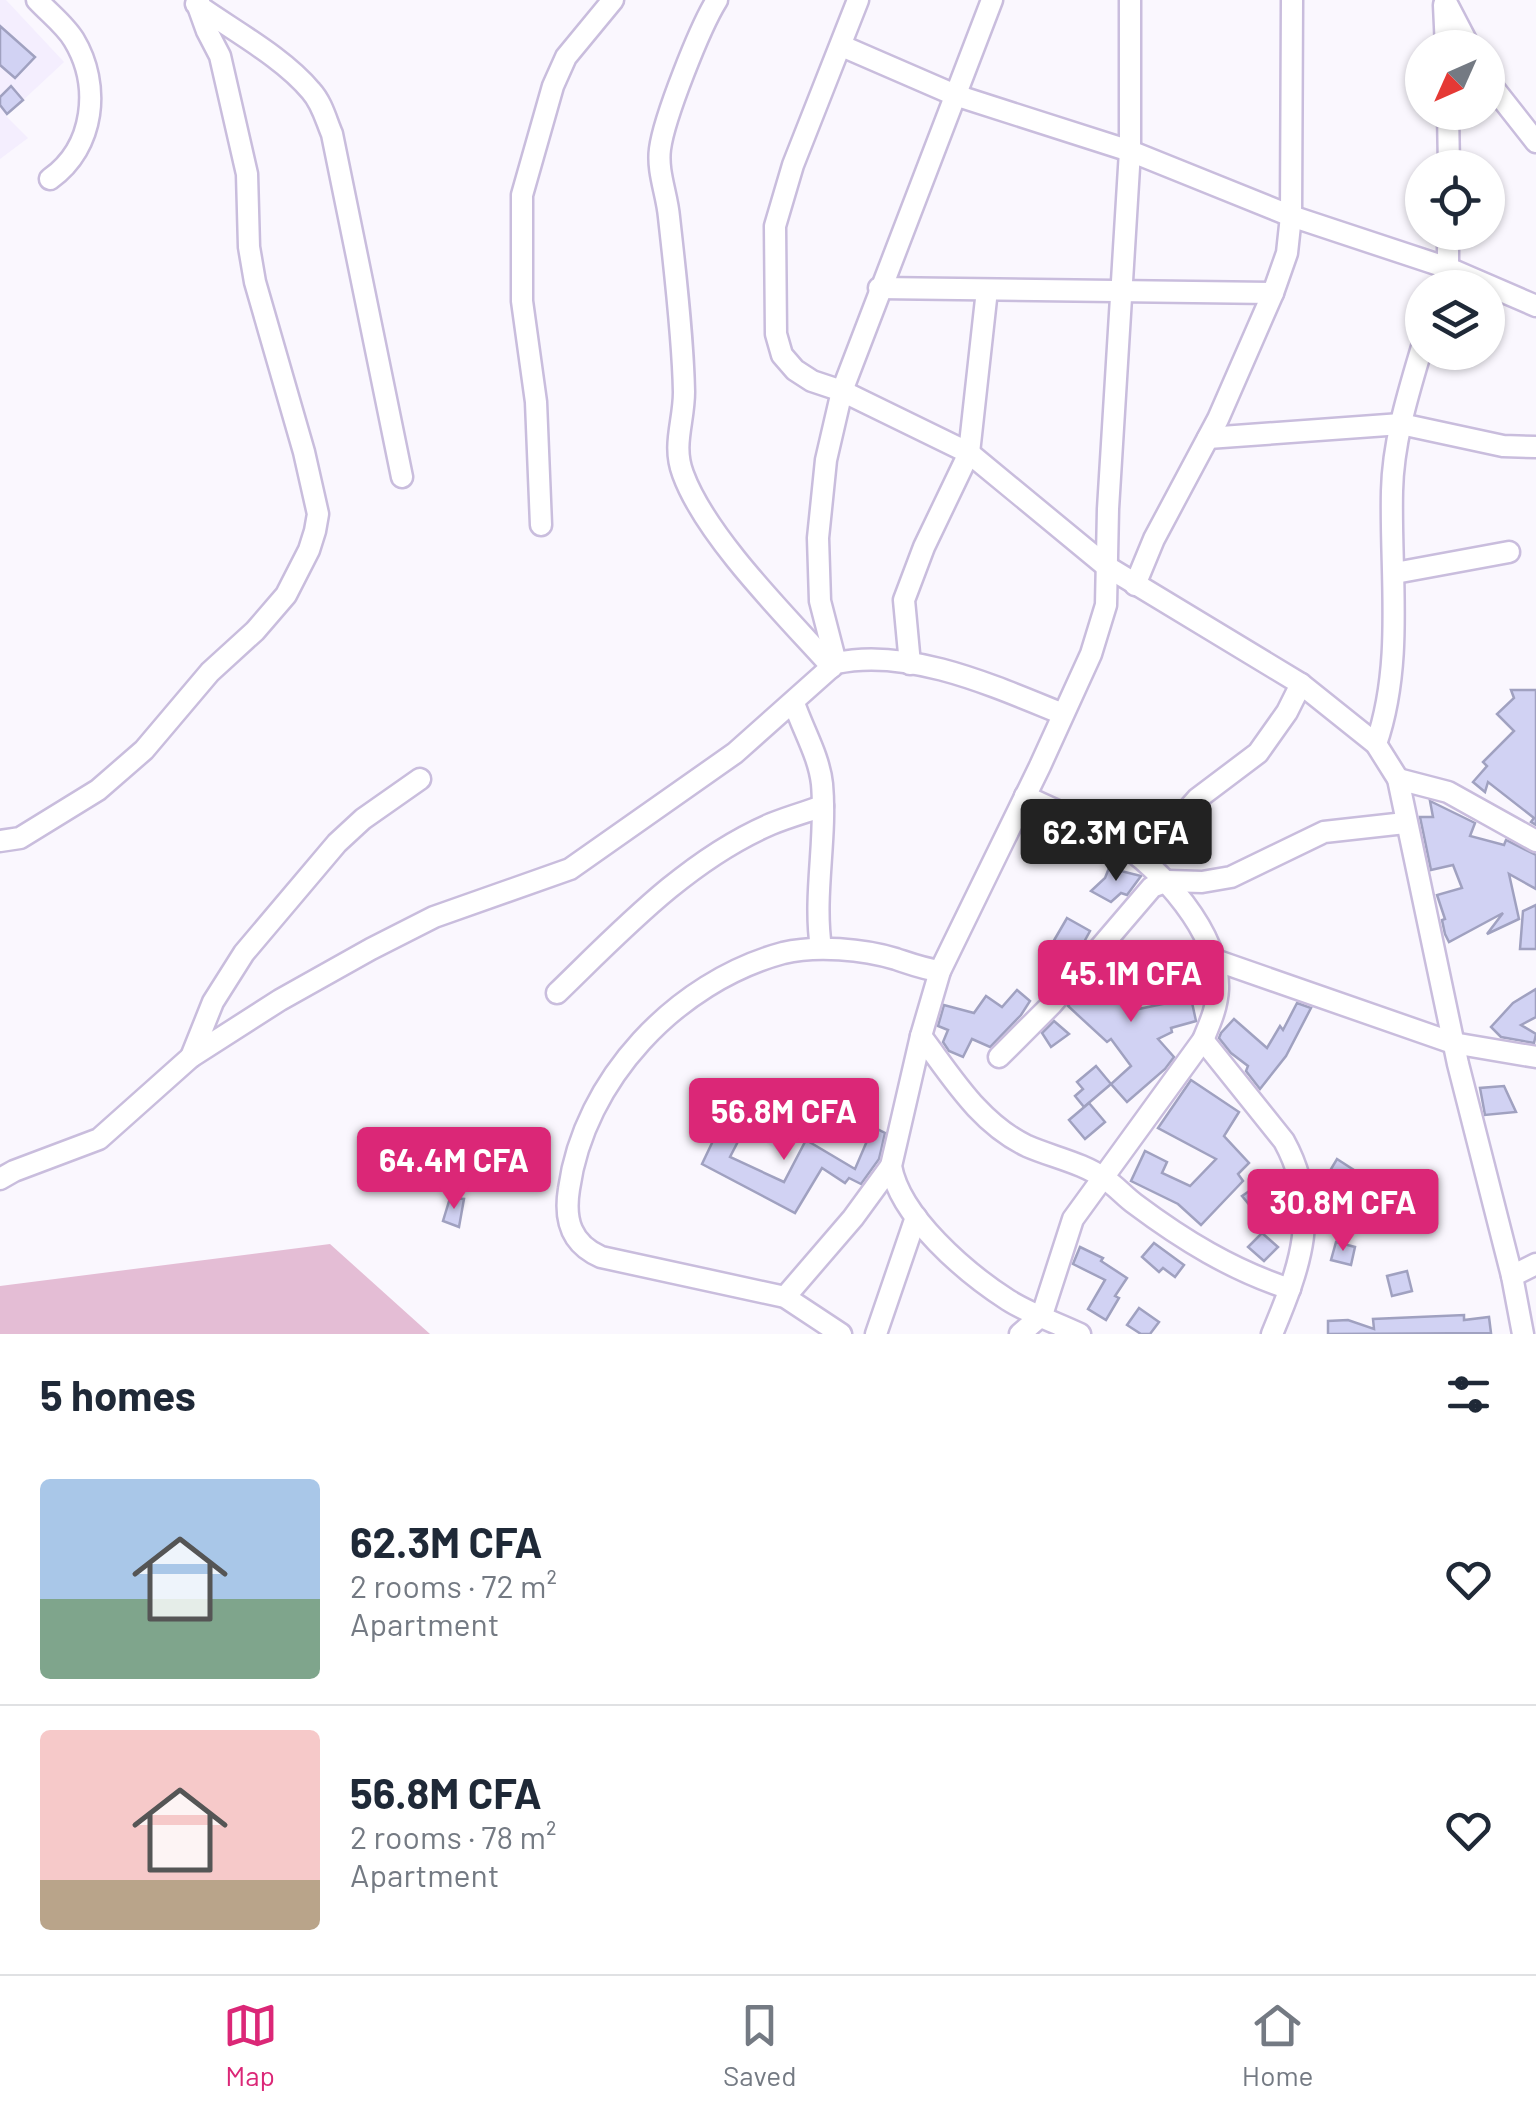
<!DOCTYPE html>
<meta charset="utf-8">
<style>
body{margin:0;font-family:Barlow,sans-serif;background:#f2f2f3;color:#1f2937;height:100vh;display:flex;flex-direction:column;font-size:38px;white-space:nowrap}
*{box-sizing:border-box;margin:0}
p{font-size:32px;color:#747a83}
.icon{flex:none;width:55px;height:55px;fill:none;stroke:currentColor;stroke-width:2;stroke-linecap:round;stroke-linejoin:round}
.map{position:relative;height:1334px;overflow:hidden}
.panel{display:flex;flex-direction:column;background:#fff;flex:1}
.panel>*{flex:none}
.needle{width:65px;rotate:225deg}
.tools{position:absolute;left:1405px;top:30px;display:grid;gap:20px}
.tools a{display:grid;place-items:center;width:100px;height:100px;border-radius:50%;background:#fff;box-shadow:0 2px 8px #0004;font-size:50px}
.price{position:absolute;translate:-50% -85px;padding:0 22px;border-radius:10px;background:#db2777;color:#fff;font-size:32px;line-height:65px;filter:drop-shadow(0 2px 5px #0008)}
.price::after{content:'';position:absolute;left:50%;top:60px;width:30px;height:22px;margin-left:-15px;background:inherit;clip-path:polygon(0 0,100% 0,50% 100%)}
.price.current{background:#222;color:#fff}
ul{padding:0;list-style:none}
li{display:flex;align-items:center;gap:30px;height:250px;padding:0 40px}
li+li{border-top:2px solid #e0e1e3}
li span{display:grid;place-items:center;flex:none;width:280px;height:200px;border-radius:10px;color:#555}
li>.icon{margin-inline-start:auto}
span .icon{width:120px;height:120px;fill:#fffc;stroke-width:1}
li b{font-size:42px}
h2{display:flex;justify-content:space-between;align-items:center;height:120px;padding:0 40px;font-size:42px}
.dock{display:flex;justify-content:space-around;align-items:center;height:140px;border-top:2px solid #e0e1e3;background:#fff;font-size:28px;color:#747a83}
.dock a{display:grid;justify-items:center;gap:5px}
.dock .current{color:#db2777}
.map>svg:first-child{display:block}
</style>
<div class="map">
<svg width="1536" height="1334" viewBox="0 0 1536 1334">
<rect width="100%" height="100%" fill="#faf7fe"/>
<g fill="#f4eefe">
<path d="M0 0H6L64 62 6 116 28 138 0 159Z"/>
<path d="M759 1112 787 1129 778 1151 748 1130Z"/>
</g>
<path fill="#e4bdd5" d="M330 1244 430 1334H0V1286Z"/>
<g fill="#d1d2f3" stroke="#a0a1c0" stroke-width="2.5">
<path d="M0 26 35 57 15 78 0 65Z"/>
<path d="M11 86 23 100 7 114 0 105V97Z"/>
<path d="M1511 690H1536V825L1531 822 1534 818 1488 782 1485 792 1473 782 1487 766 1483 762 1514 731 1497 714 1514 698Z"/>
<path d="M1430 801 1475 823 1470 836 1504 845 1506 840 1536 855V889L1509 874 1519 919 1487 934 1503 913 1449 942 1445 934 1442 920 1445 919 1437 895 1462 888 1453 865 1431 870 1420 817H1433Z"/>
<path d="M1109 868 1141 876 1127 895 1121 893 1111 902 1091 891 1105 878Z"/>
<path d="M1536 905V949H1520L1523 911Z"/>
<path d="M1067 918 1090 931 1078 953 1066 956 1049 949Z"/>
<path d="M1123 962 1150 991 1129 1011 1191 998 1196 1021 1171 1028 1172 1032 1158 1039 1174 1057 1165 1069 1127 1102 1111 1084 1131 1066 1111 1039 1107 1042 1068 1006 1095 975 1102 982Z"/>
<path d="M1536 989V1017L1521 1025 1536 1034 1534 1043 1501 1037 1491 1027 1513 1003Z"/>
<path d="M1017 990 1030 1001 1021 1015 990 1047 972 1039 963 1057 949 1051 943 1042 948 1030 938 1026 944 1005 974 1013 986 996 1002 1007Z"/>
<path d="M1297 1003 1311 1008 1286 1056 1260 1089 1246 1071 1248 1066 1231 1053 1219 1038 1221 1033 1234 1019 1267 1048 1280 1026 1283 1030Z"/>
<path d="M1054 1021 1069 1034 1051 1047 1042 1033Z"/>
<path d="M1096 1066 1111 1084 1084 1107 1075 1096 1083 1089 1077 1082Z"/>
<path d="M1191 1080 1239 1112 1224 1136 1249 1163 1238 1174 1243 1181 1201 1225 1178 1204 1131 1181 1145 1151 1167 1162 1162 1173 1190 1186 1216 1159 1158 1128Z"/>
<path d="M1504 1086 1516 1112 1485 1115 1480 1088Z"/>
<path d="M732 1101 757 1115 748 1130 745 1128 730 1157 784 1182 806 1140 855 1169 873 1127 885 1133 879 1159 861 1184 849 1178 845 1183 822 1168 795 1213 702 1164Z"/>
<path d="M1089 1103 1105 1122 1085 1139 1069 1120Z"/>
<path d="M1337 1159 1354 1170 1342 1183 1357 1196 1349 1205 1346 1202 1330 1222 1318 1212 1342 1183 1328 1174Z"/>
<path d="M1270 1177 1277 1186 1260 1198 1283 1218 1271 1231 1242 1196Z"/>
<path d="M450 1198 464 1199 459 1227 443 1221Z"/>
<path d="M1375 1201 1398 1211 1390 1229 1367 1219Z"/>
<path d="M1262 1233 1278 1247 1264 1261 1248 1247Z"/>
<path d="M1336 1242 1355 1247 1351 1265 1331 1260Z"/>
<path d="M1154 1243 1184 1265 1175 1277 1163 1268 1159 1272 1142 1257Z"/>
<path d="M1080 1247 1103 1258 1101 1261 1127 1278 1115 1296 1119 1298 1106 1320 1088 1309 1105 1280 1073 1264Z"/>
<path d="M1407 1271 1412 1291 1392 1296 1387 1276Z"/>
<path d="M1139 1308 1159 1322 1150 1334H1141L1127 1325Z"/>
<path d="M1464 1315V1320L1489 1317 1491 1333 1328 1334V1321L1348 1320 1374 1329 1373 1319Z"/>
</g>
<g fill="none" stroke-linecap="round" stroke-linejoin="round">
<g stroke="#c9bddd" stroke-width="25">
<g id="minor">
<path d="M37 0C49 13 65 25 74 40 101 85 95 147 50 179"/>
<path d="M717 0C700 27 664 118 660 149 657 172 667 194 669 217 675 272 683 337 684 392 684 422 672 445 683 474 706 537 787 617 832 667"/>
<path d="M858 0 793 165 775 226 776 334 782 355 795 370 812 381 842 391 969 453 1106 566 1301 684 1376 744 1398 779 1458 1064 1512 1276 1523 1334"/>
<path d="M1445 0 1470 48"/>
<path d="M196 4C232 30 283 57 311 91 322 103 326 120 332 134L402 477"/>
<path d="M1444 5 1446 48"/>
<path d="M842 46 955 95 1130 151 1291 216 1448 268 1536 306"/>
<path d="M1488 81 1536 142"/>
<path d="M1448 112 1449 168"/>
<path d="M879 288 1273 293"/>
<path d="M1441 288 1448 268V232"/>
<path d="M1208 438 1401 424 1503 446 1536 447"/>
<path d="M541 525 536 402 522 301V195L553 86 566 57 613 0"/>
<path d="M1395 573 1509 552"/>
<path d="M1135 585 1154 539 1218 419 1273 293 1287 253 1291 216 1292 0"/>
<path d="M836 663 820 601 818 538 826 460 842 391 992 0"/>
<path d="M910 664 904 600 924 547 969 453 987 290"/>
<path d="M794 703C803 730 819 756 822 784 827 839 813 894 821 948"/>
<path d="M1376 744C1404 663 1390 574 1392 491 1393 442 1408 394 1422 347"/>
<path d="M1398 779 1448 792 1536 841"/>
<path d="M0 841 20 838 98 790 144 750 210 672 255 631 286 595 309 550 315 531 318 514 304 452 255 282 249 247 247 174 220 56 207 31 198 6 199 0"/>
<path d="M1144 859 1197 799 1258 753 1287 712 1301 684"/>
<path d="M1212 959 1453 1043 1536 1057"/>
<path d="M557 993C621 931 687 860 771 824 788 817 806 812 823 806"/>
<path d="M921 1036C952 1077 979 1123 1027 1146 1052 1157 1083 1163 1105 1179 1116 1186 1124 1196 1135 1204 1183 1240 1232 1270 1290 1289"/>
<path d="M1203 1040 1284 1141C1322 1210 1300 1267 1272 1334"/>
<path d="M191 1057 213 1002 244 953 337 843 363 819 420 779"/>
<path d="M999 1057 1051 1005 1152 887 1168 881 1202 882 1231 877 1324 832 1405 823"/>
<path d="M0 1179 14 1171 99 1139 191 1057 280 1000 371 949 434 917 570 869 735 753 836 663C909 647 996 687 1063 714"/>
<path d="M1512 1276 1536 1264"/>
<path d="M785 1297 853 1218 891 1166"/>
<path d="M841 1334 785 1297 601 1257C571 1244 564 1220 569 1189 584 1080 676 982 783 953 816 945 863 949 896 959 911 964 924 969 940 971"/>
<path d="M876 1334 916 1217"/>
<path d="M1020 1334 1042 1315 1073 1219 1203 1040C1210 1023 1217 1008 1218 989 1220 933 1160 867 1116 840 1088 823 1055 811 1025 796"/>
<path d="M1080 1334C1057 1323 1030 1314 1008 1300 966 1273 900 1217 891 1166L921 1036 940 971 1040 766 1091 654 1106 605 1108 509 1130 151V0"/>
</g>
</g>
<use href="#minor" stroke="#fff" stroke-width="20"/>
</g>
</svg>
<div class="tools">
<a><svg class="needle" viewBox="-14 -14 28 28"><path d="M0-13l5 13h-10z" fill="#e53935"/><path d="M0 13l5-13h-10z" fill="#747a83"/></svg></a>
<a><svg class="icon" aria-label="locate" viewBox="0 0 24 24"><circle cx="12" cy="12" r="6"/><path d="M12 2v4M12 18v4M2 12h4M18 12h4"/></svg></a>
<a><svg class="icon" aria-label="layers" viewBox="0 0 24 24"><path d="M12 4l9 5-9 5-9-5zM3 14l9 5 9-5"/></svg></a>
</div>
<b class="price current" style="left:1116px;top:884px">62.3M CFA</b>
<b class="price" style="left:1131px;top:1025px">45.1M CFA</b>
<b class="price" style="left:784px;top:1163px">56.8M CFA</b>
<b class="price" style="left:454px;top:1212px">64.4M CFA</b>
<b class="price" style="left:1343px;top:1254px">30.8M CFA</b>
</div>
<section class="panel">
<h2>5 homes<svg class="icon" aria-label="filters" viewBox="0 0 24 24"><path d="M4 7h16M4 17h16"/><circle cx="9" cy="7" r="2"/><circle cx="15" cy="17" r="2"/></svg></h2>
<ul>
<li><span style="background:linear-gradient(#a9c7e8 60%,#7fa58c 0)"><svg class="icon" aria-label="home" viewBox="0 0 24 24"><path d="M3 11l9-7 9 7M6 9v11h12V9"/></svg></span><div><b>62.3M CFA</b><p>2 rooms · 72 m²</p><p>Apartment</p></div><svg class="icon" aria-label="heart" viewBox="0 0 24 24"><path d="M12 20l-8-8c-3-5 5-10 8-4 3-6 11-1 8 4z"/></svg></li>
<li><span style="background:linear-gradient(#f6c9c9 75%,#b9a48a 0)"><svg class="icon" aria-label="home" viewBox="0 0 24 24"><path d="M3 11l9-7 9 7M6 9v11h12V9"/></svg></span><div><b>56.8M CFA</b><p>2 rooms · 78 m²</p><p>Apartment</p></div><svg class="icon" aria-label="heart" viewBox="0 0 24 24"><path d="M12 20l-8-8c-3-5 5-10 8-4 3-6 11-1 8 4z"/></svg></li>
</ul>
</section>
<nav class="dock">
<a class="current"><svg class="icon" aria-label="map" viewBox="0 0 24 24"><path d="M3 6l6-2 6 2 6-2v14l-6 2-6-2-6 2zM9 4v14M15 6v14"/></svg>Map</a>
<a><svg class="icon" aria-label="saved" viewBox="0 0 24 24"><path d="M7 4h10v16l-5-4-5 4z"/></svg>Saved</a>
<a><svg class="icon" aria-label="home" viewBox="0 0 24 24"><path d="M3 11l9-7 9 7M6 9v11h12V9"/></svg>Home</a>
</nav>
